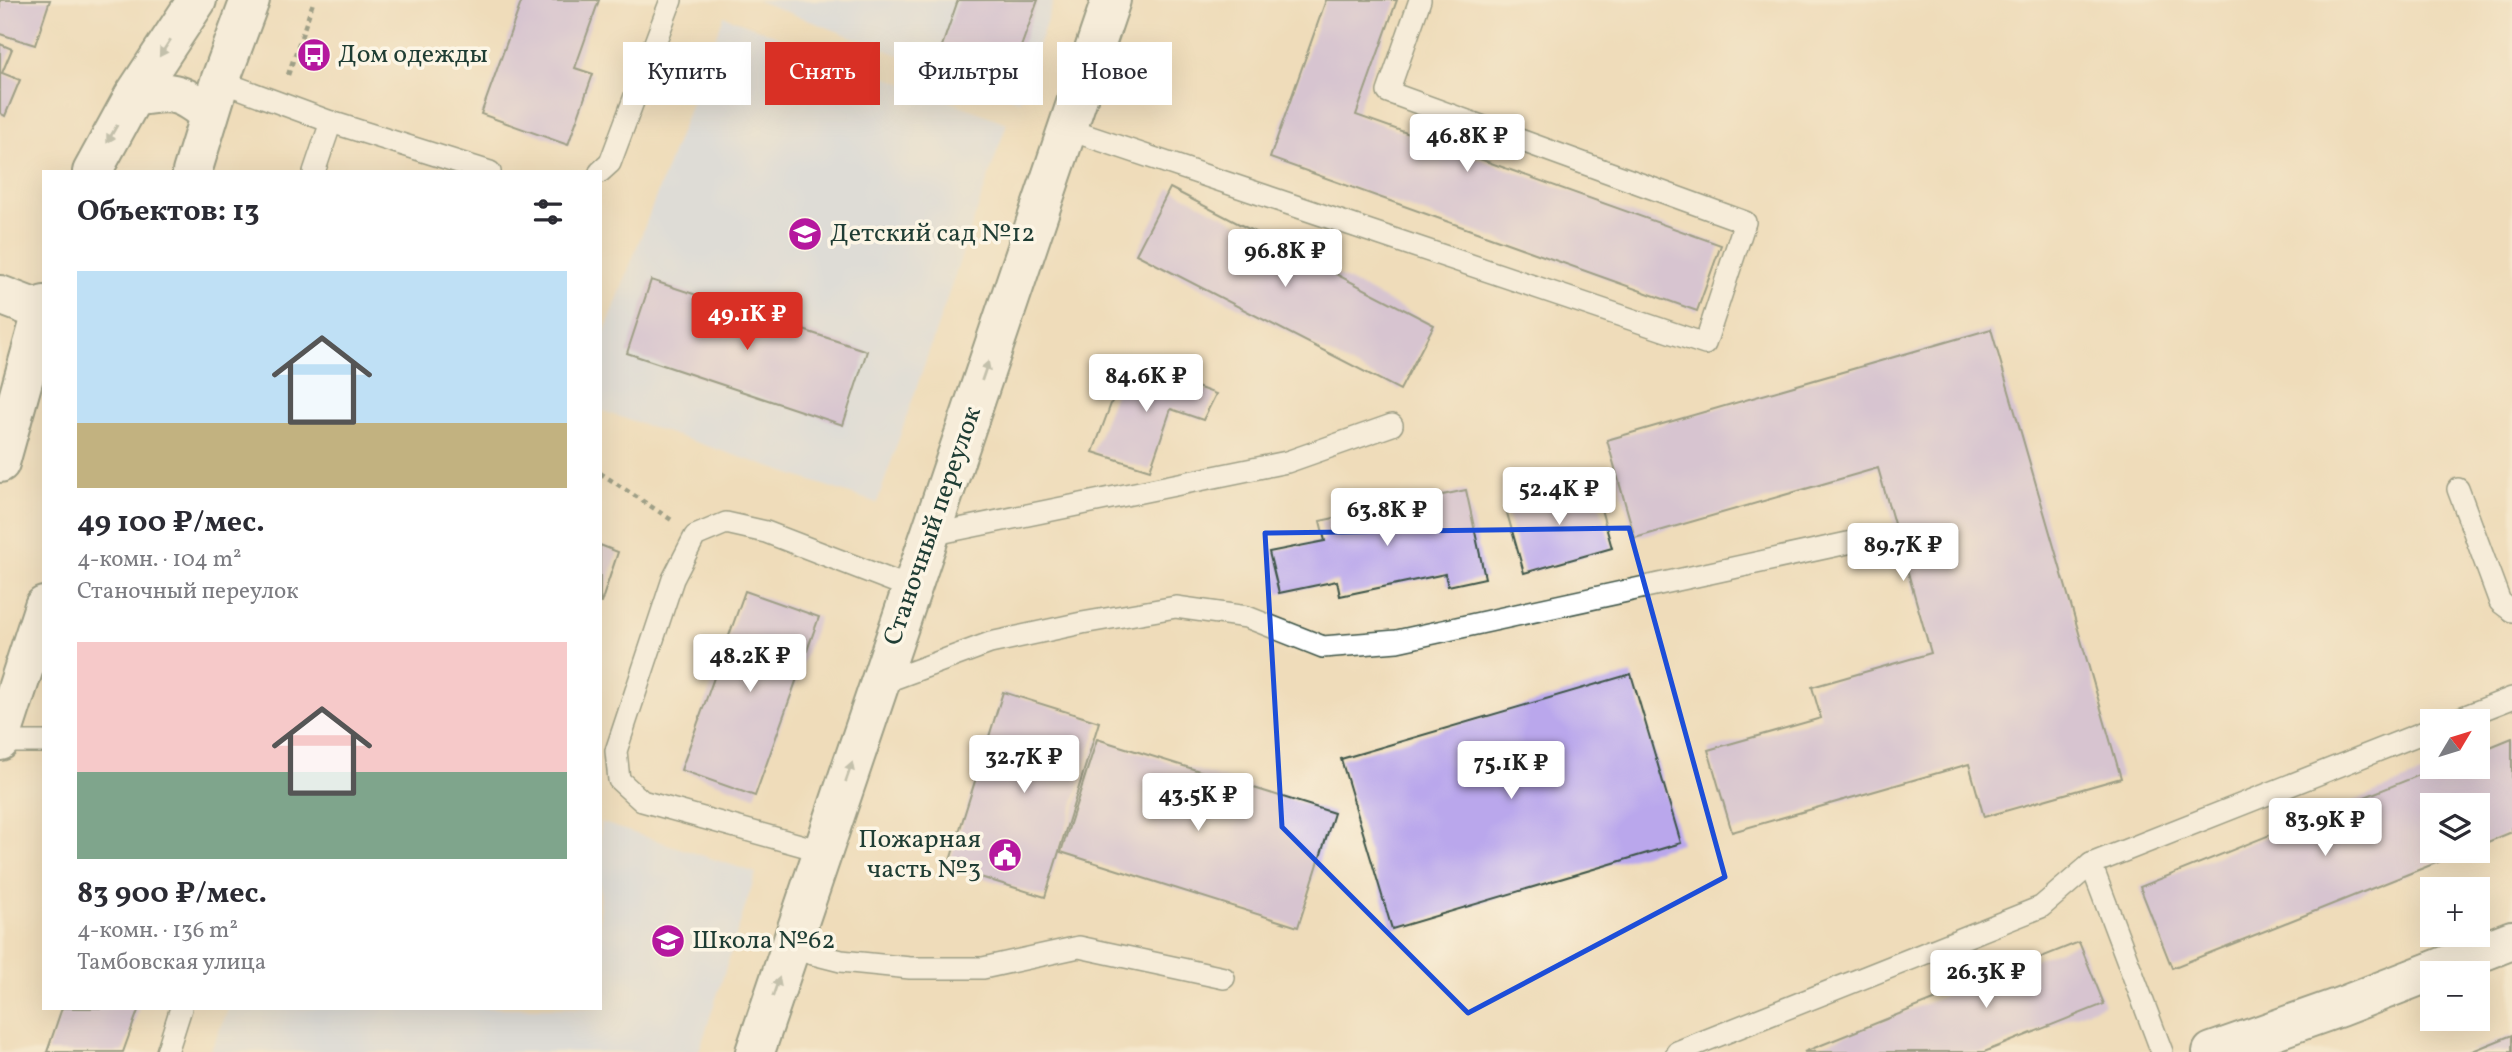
<!DOCTYPE html>
<html lang="ru">
<meta charset="utf-8">
<style>
body{margin:0;font-family:Vollkorn,serif;background:#f7f7f7;color:#2b2b33;height:100vh;display:flex;flex-direction:column;font-size:26px;white-space:nowrap}
*{box-sizing:border-box;margin:0}
p{font-size:23px;color:#7c7c81}
.icon{flex:none;width:38px;height:38px;fill:none;stroke:currentColor;stroke-width:2;stroke-linecap:round;stroke-linejoin:round}
.map{position:relative;flex:1;overflow:hidden}
.drawer{position:absolute;left:42px;top:170px;width:560px;height:840px;display:flex;flex-direction:column;background:#fff;border-radius:0px;box-shadow:0 7px 28px #0002}
.drawer>*{flex:none}
.hud{position:absolute;left:623px;top:42px;width:665px;height:63px;display:flex;gap:14px}
.needle{width:46px;rotate:52deg}
.tools{position:absolute;left:2420px;top:709px;display:grid;gap:14px}
.tools a{display:grid;place-items:center;width:70px;height:70px;border-radius:0px;background:#fff;box-shadow:0 7px 28px #0002;font-size:35px}
.price{position:absolute;translate:-50% -60px;padding:0 16px;border-radius:7px;background:#fff;color:#222;font-size:23px;line-height:46px;filter:drop-shadow(0 2px 4px #0008)}
.price::after{content:'';position:absolute;left:50%;top:42px;width:21px;height:16px;margin-left:-10px;background:inherit;clip-path:polygon(0 0,100% 0,50% 100%)}
.price.current{background:#d93025;color:#fff}
ul{padding:0;list-style:none}
li{display:grid;align-content:center;gap:14px;height:371px;padding:0 35px}
li span{display:grid;place-items:center;height:217px;border-radius:0px;color:#555}
li>.icon{margin-inline-start:auto}
span .icon{width:126px;height:126px;fill:#fffc;stroke-width:1}
li b{font-size:30px}
h2{display:flex;justify-content:space-between;align-items:center;height:84px;padding:0 35px;font-size:30px}
.chip{padding:0 24px;border-radius:0px;background:#fff;box-shadow:0 7px 28px #0002;font-size:24px;line-height:63px}
.chip.current{background:#d93025;color:#fff}
.map>svg:first-child{display:block}
</style>
<div class="map">
<svg width="2512" height="1052" viewBox="0 0 2512 1052">
<rect width="100%" height="100%" fill="#fcf5e5"/>
<filter id="ink" filterUnits="userSpaceOnUse"><feTurbulence type="fractalNoise" baseFrequency=".0143" numOctaves="2"/><feDisplacementMap in="SourceGraphic" scale="14" xChannelSelector="R" yChannelSelector="G"/><feConvolveMatrix kernelMatrix="1 2 1 2 8 2 1 2 1" color-interpolation-filters="sRGB"/></filter>
<filter id="wash" filterUnits="userSpaceOnUse"><feTurbulence type="fractalNoise" baseFrequency=".00686" numOctaves="4" result="noise"/><feDisplacementMap in="SourceGraphic" scale="28" xChannelSelector="R" yChannelSelector="G"/><feGaussianBlur stdDeviation="1.57" result="paint"/><feColorMatrix in="noise" values="0 0 0 0 0 0 0 0 0 0 0 0 0 0 0 0 0 1.4 0 .05"/><feComposite in="paint" operator="in"/></filter>
<g filter="url(#wash)">
<rect width="100%" height="100%" fill="#efdcba"/>
<g fill="#cadcf9">
<path d="M756 0H1054L1019 101Z"/>
<path d="M724 16 1007 123 877 503 600 410V345Z"/>
<path d="M600 822 756 873 699 1052H210L229 1008H600Z"/>
</g>
<g id="blocks">
<g fill="#baa7ec">
<path d="M0 0H50L35 45 0 34Z"/>
<path d="M522 0H599L575 68 593 74 568 145 481 114Z"/>
<path d="M958 0H1038L1010 77 940 52Z"/>
<path d="M1326 0H1397L1356 115 1721 245 1697 311 1270 158Z"/>
<path d="M0 44 12 49 2 73 20 80 5 116 0 113Z"/>
<path d="M1170 188 1434 325 1400 390 1136 254Z"/>
<path d="M651 280 867 351 843 425 627 353Z"/>
<path d="M1991 329 2121 778 1984 817 1969 764 1732 832 1708 750 1821 718 1812 687 1931 653 1878 468 1635 538 1607 440Z"/>
<path d="M1127 361 1216 394 1203 420 1171 409 1150 470 1093 452Z"/>
<path d="M1593 481 1612 548 1524 573 1505 506Z"/>
<path d="M1466 490 1485 578 1448 586 1445 574 1340 596 1337 581 1279 593 1269 552 1325 541 1320 521Z"/>
<path d="M600 545 618 552 601 603H600Z"/>
<path d="M745 591 819 617 755 796 681 770Z"/>
<path d="M1631 674 1681 843 1392 929 1341 759Z"/>
<path d="M1003 692 1099 722 1045 897 948 867Z"/>
<path d="M2512 738V832L2478 846V805H2432V850L2466 851 2172 968 2140 887 2442 766H2478V752Z"/>
<path d="M1097 739 1334 813 1298 927 1061 852Z"/>
<path d="M2079 942 2104 1004 1984 1052H1804Z"/>
<path d="M62 1008H139L123 1052H47Z"/>
<path d="M2512 1035V1052H2470Z"/>
</g>
</g>
</g>
<g filter="url(#ink)">
<use href="#blocks" fill-opacity="0" stroke="#3e5548" stroke-width="2"/>
<g fill="none" stroke-linecap="round" stroke-linejoin="round">
<g stroke="#3e5548" stroke-width="24">
<g id="lane">
<path d="M220 81 331 122 490 172"/>
<path d="M1067 129 1705 344 1745 222 1388 92 1420 0"/>
<path d="M314 172 331 122"/>
<path d="M600 172 610 163 671 0"/>
<path d="M2458 489 2500 602 2512 611"/>
<path d="M930 535 1287 462 1392 425"/>
<path d="M879 684 990 643 1082 623 1176 607 1247 617 1323 647 1397 641 1866 539"/>
<path d="M2453 721 2512 698"/>
<path d="M0 742H44"/>
<path d="M822 851 642 801 619 780 616 751 673 579 695 536 726 523 766 532 911 588"/>
<path d="M790 948 841 961 910 968H983L1079 947 1224 978"/>
<path d="M167 1052 181 1008"/>
<path d="M1677 1052 2041 907 2091 864"/>
<path d="M2162 1052 2091 864 2432 729"/>
</g>
</g>
<g stroke="#3e5548" stroke-width="42">
<g id="street">
<path d="M0 295 42 311"/>
<path d="M2212 1052 2340 1007 2512 940"/>
</g>
</g>
<g stroke="#3e5548" stroke-width="42">
<g id="secondary">
<path d="M133 97C170 90 180 90 209 115"/>
<path d="M92 172 133 97 197 0"/>
<path d="M0 463 44 305"/>
<path d="M755 1052 1111 0"/>
</g>
</g>
<g stroke="#3e5548" stroke-width="42">
<g id="primary">
<path d="M192 172 220 81 250 0"/>
<path d="M0 741 44 606"/>
</g>
</g>
<g stroke="#3e5548" stroke-width="4.5" stroke-dasharray="5 5" stroke-linecap="butt">
<path d="M288 75 314 0"/>
<path d="M600 473 673 521"/>
</g>
<use href="#lane" stroke="#fff" stroke-width="21"/>
<use href="#street" stroke="#fff" stroke-width="38"/>
<use href="#secondary" stroke="#fff" stroke-width="38"/>
<use href="#primary" stroke="#fff" stroke-width="38"/>
</g>
<defs><path id="oneway-solid" d="M-6-.8H1V-3.2L6.5 0L1 3.2V.8H-6Z" transform="scale(1.75)"/></defs>
<g fill="#8f9e9a">
<use href="#oneway-solid" transform="translate(165 48) rotate(123)"/>
<use href="#oneway-solid" transform="translate(112 134) rotate(120)"/>
<use href="#oneway-solid" transform="translate(985 371) rotate(-71)"/>
<use href="#oneway-solid" transform="translate(849 772) rotate(-71)"/>
<use href="#oneway-solid" transform="translate(776 987) rotate(-71)"/>
</g>
</g>
<path d="M0 0H2512V1052H0ZM1629 528 1725 877 1468 1013 1282 827 1265 533Z" fill="#efdcba" fill-opacity=".55" fill-rule="evenodd"/>
<path fill="none" stroke="#1d4ed8" stroke-width="5" stroke-linejoin="round" d="M1629 528 1725 877 1468 1013 1282 827 1265 533Z"/>
<defs>
<g id="bus-disc" transform="scale(1.75)"><circle r="9.5" fill="#b5179e" stroke="#fcf5e5"/><path d="M-5-6H5V4H4V6H2V4H-2V6H-4V4H-5ZM-3.5-4V0h7V-4ZM-3.5 1.2v1.5H-2V1.2ZM2 1.2v1.5H3.5V1.2Z" fill="#fff"/></g>
<g id="school-disc" transform="scale(1.75)"><circle r="9.5" fill="#b5179e" stroke="#fcf5e5"/><path d="M0-5L7-2L0 1L-7-2ZM-4 1L0 2.5L4 1V4Q0 6-4 4Z" fill="#fff"/></g>
<g id="civic-disc" transform="scale(1.75)"><circle r="9.5" fill="#b5179e" stroke="#fcf5e5"/><path d="M-.6-6.5H3V-4.5H.6V-3L4-1V1h2V6H-6V1h2V-1L-.6-3ZM-1.2 2.5V6h2.4V2.5Z" fill="#fff"/></g>
</defs>
<g fill-rule="evenodd">
<use href="#bus-disc" x="314" y="55"/>
<use href="#school-disc" x="805" y="234"/>
<use href="#civic-disc" x="1005" y="855"/>
<use href="#school-disc" x="668" y="941"/>
</g>
<g text-anchor="middle" dominant-baseline="central" stroke-width="7" stroke-linejoin="round" paint-order="stroke">
<g font-size="26" fill="#1f3d34" stroke="#fcf5e5" text-anchor="start">
<text x="338" y="55">Дом одежды</text>
<text x="830" y="234">Детский сад №12</text>
<text x="981" y="840" text-anchor="end">Пожарная<tspan x="981" dy="30">часть №3</tspan></text>
<text x="692" y="941">Школа №62</text>
</g>
<g font-size="26" fill="#1f3d34" stroke="#fcf5e5">
<text transform="translate(933 526) rotate(-71)">Станочный переулок</text>
</g>
</g>
</svg>
<div class="tools">
<a><svg class="needle" viewBox="-14 -14 28 28"><path d="M0-13l5 13h-10z" fill="#e53935"/><path d="M0 13l5-13h-10z" fill="#7c7c81"/></svg></a>
<a><svg class="icon" aria-label="layers" viewBox="0 0 24 24"><path d="M12 4l9 5-9 5-9-5zM3 14l9 5 9-5"/></svg></a>
<a>+</a>
<a>−</a>
</div>
<b class="price" style="left:1467px;top:174px">46.8K ₽</b>
<b class="price" style="left:1285px;top:289px">96.8K ₽</b>
<b class="price current" style="left:747px;top:352px">49.1K ₽</b>
<b class="price" style="left:1146px;top:414px">84.6K ₽</b>
<b class="price" style="left:1559px;top:527px">52.4K ₽</b>
<b class="price" style="left:1387px;top:548px">63.8K ₽</b>
<b class="price" style="left:1903px;top:583px">89.7K ₽</b>
<b class="price" style="left:750px;top:694px">48.2K ₽</b>
<b class="price" style="left:1024px;top:795px">32.7K ₽</b>
<b class="price" style="left:1511px;top:801px">75.1K ₽</b>
<b class="price" style="left:1198px;top:833px">43.5K ₽</b>
<b class="price" style="left:2325px;top:858px">83.9K ₽</b>
<b class="price" style="left:1986px;top:1010px">26.3K ₽</b>
<div class="hud">
<a class="chip">Купить</a>
<a class="chip current">Снять</a>
<a class="chip">Фильтры</a>
<a class="chip">Новое</a>
</div>
<section class="drawer">
<h2>Объектов: 13<svg class="icon" aria-label="filters" viewBox="0 0 24 24"><path d="M4 7h16M4 17h16"/><circle cx="9" cy="7" r="2"/><circle cx="15" cy="17" r="2"/></svg></h2>
<ul>
<li><span style="background:linear-gradient(#bfe0f5 70%,#c2b280 0)"><svg class="icon" aria-label="home" viewBox="0 0 24 24"><path d="M3 11l9-7 9 7M6 9v11h12V9"/></svg></span><div><b>49 100 ₽/мес.</b><p>4-комн. · 104 m²</p><p>Станочный переулок</p></div></li>
<li><span style="background:linear-gradient(#f6c9c9 60%,#7fa58c 0)"><svg class="icon" aria-label="home" viewBox="0 0 24 24"><path d="M3 11l9-7 9 7M6 9v11h12V9"/></svg></span><div><b>83 900 ₽/мес.</b><p>4-комн. · 136 m²</p><p>Тамбовская улица</p></div></li>
</ul>
</section>
</div>
